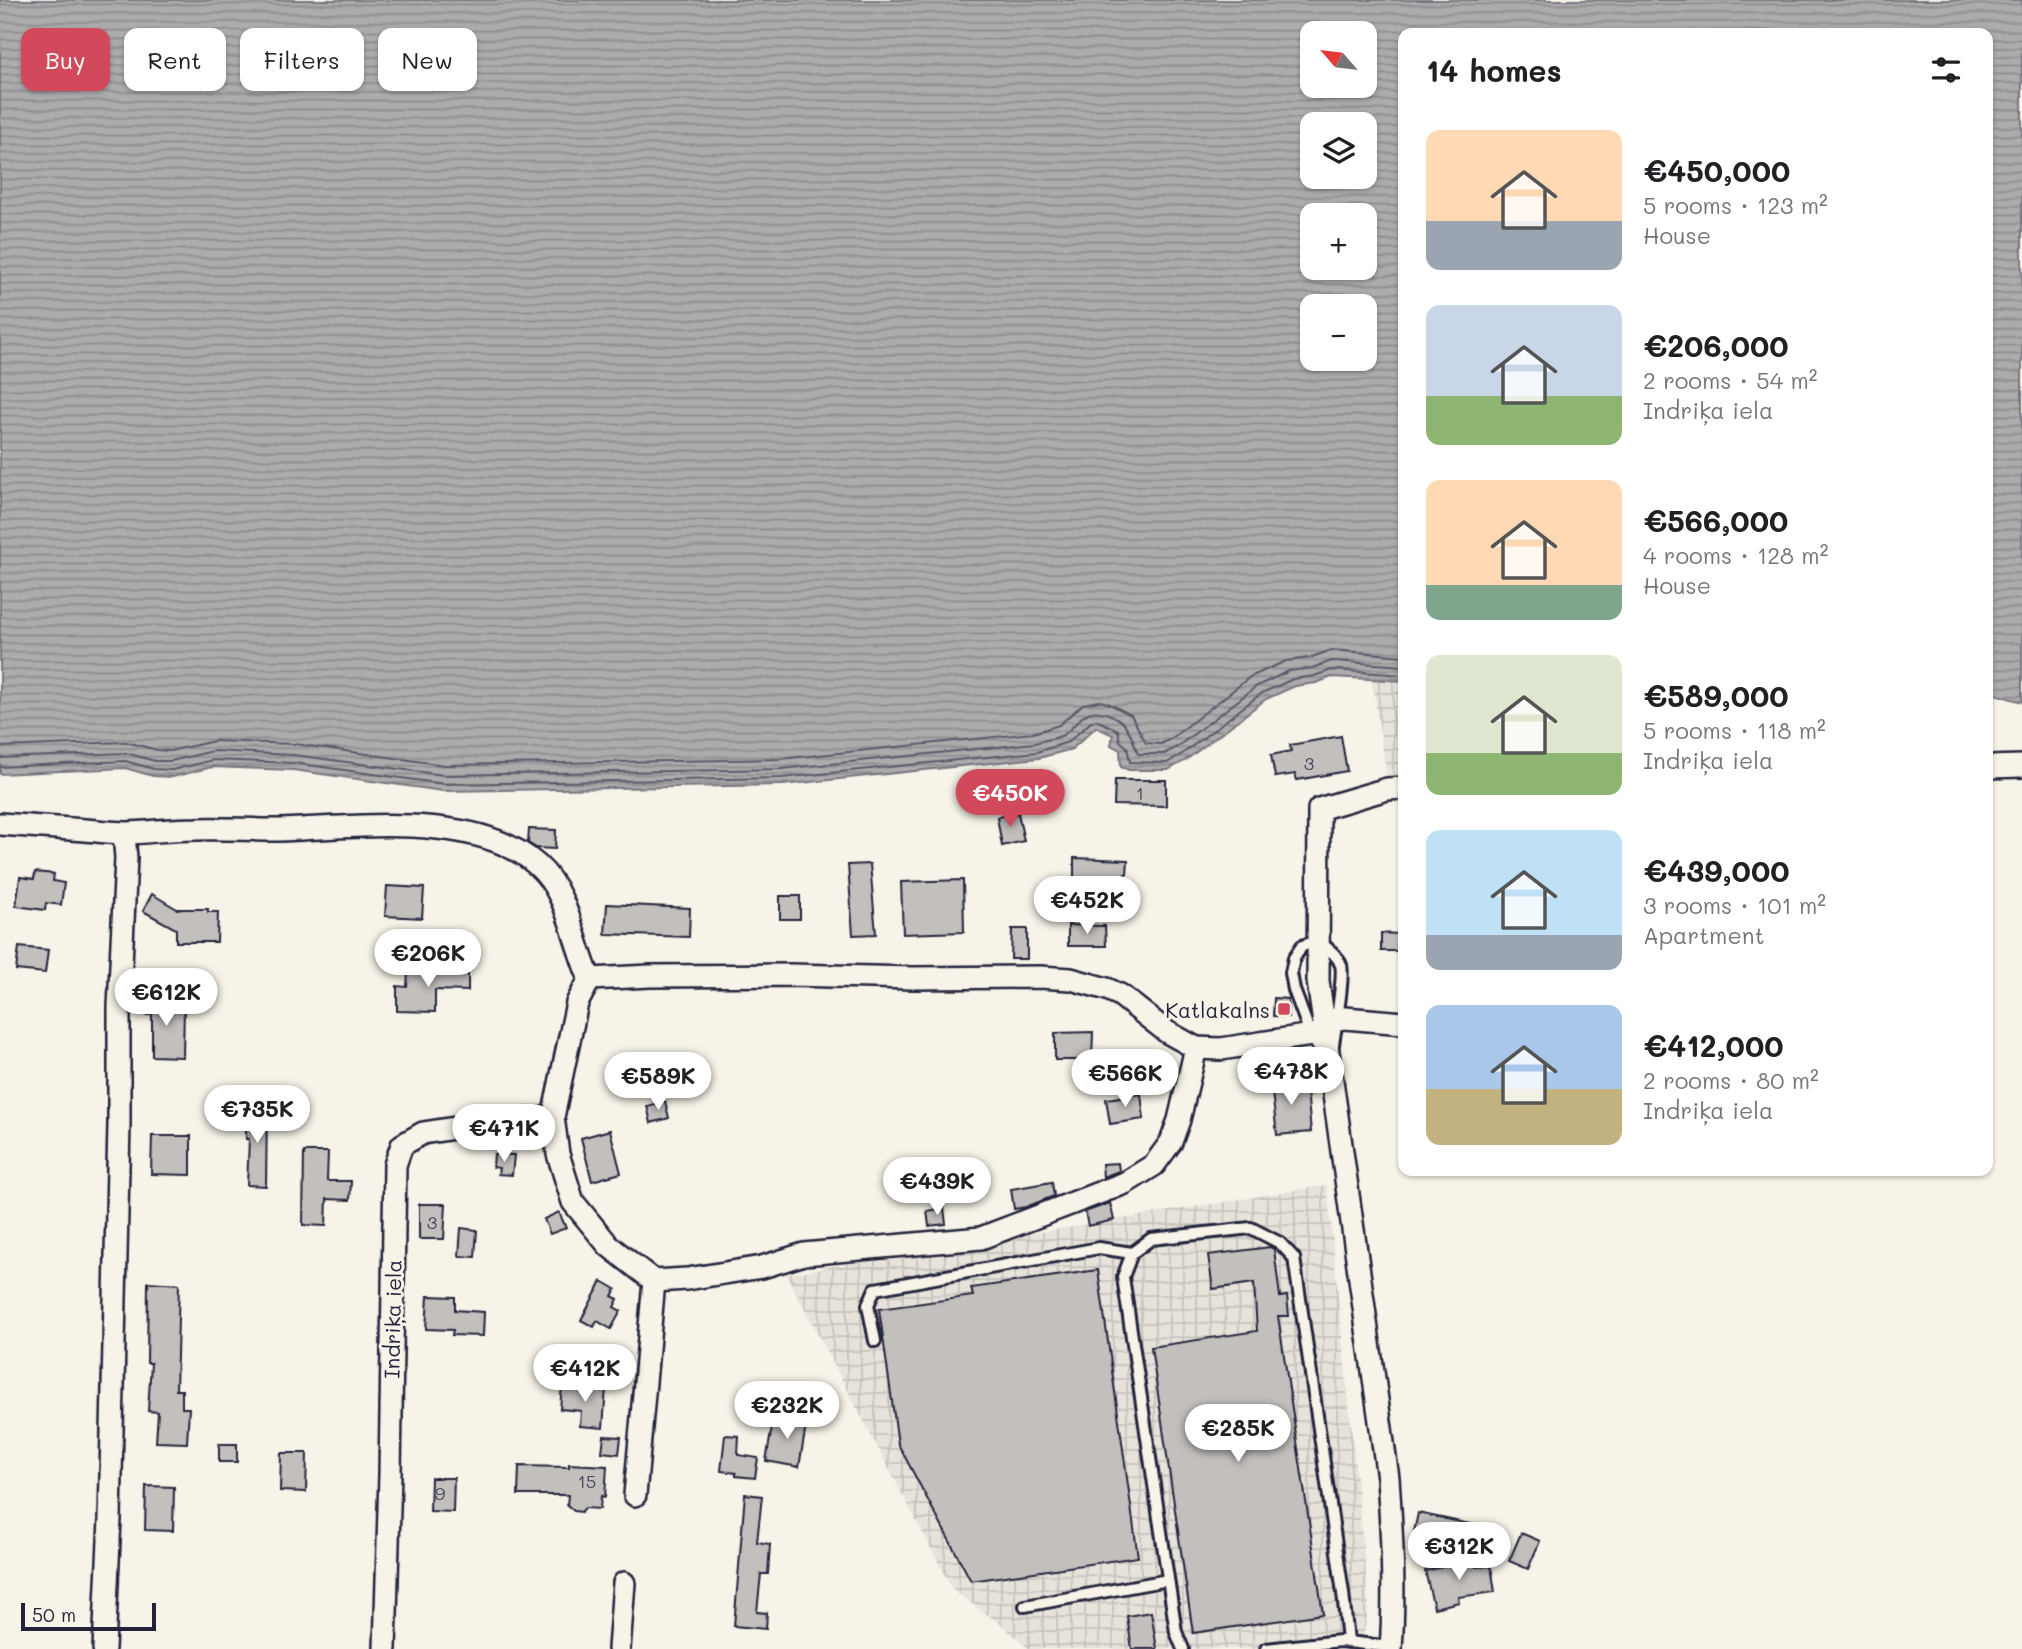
<!DOCTYPE html>
<meta charset="utf-8">
<style>
body{margin:0;font-family:Mali,sans-serif;background:#f2f2f2;color:#202124;height:100vh;display:flex;flex-direction:column;font-size:26px;white-space:nowrap}
*{box-sizing:border-box;margin:0}
p{font-size:23px;color:#757577}
.icon{flex:none;width:38px;height:38px;fill:none;stroke:currentColor;stroke-width:2;stroke-linecap:round;stroke-linejoin:round}
.map{position:relative;flex:1;overflow:hidden}
.drawer{position:absolute;left:1398px;top:28px;width:595px;height:1148px;display:flex;flex-direction:column;background:#fff;border-radius:14px;box-shadow:0 2px 5px #0004}
.drawer>*{flex:none}
.top-card{position:absolute;left:21px;top:28px;width:665px;height:63px;display:flex;gap:14px}
.needle{width:46px;rotate:298deg}
.buttons{position:absolute;left:1300px;top:21px;display:grid;gap:14px}
.buttons a{display:grid;place-items:center;width:77px;height:77px;border-radius:14px;background:#fff;box-shadow:0 2px 5px #0004;font-size:35px}
.scale{position:absolute;left:21px;bottom:18px;width:135px;box-sizing:border-box;padding-left:7px;border:4px solid #22223b;border-top:0;font-size:19px;line-height:24px;white-space:nowrap;color:#22223b;-webkit-text-stroke:5px #f7f3e8;paint-order:stroke}
.price{position:absolute;translate:-50% -60px;padding:0 16px;border-radius:24px;background:#fff;color:#222;font-size:23px;line-height:46px;filter:drop-shadow(0 2px 4px #0008)}
.price::after{content:'';position:absolute;left:50%;top:42px;width:21px;height:16px;margin-left:-10px;background:inherit;clip-path:polygon(0 0,100% 0,50% 100%)}
.price.selected{background:#d1495b;color:#fff}
ul{padding:0;list-style:none}
li{display:flex;align-items:center;gap:21px;height:175px;padding:0 28px}
li span{display:grid;place-items:center;flex:none;width:196px;height:140px;border-radius:14px;color:#555}
li>.icon{margin-inline-start:auto}
span .icon{width:84px;height:84px;fill:#fffc;stroke-width:1}
li b{font-size:30px}
h2{display:flex;justify-content:space-between;align-items:center;height:84px;padding:0 28px;font-size:30px}
.tag{padding:0 24px;border-radius:14px;background:#fff;box-shadow:0 2px 5px #0004;font-size:24px;line-height:63px}
.tag.selected{background:#d1495b;color:#fff}
.map>svg:first-child{display:block}
</style>
<div class="map">
<svg width="2022" height="1649" viewBox="0 0 2022 1649">
<defs>
<pattern id="industrial-grid" width="8" height="8" patternUnits="userSpaceOnUse" patternTransform="scale(1.75)"><rect width="8" height="8" fill="#e7e3db"/><path d="M0 4h8M4 0v8" fill="none" stroke="#c6c2bd"/></pattern>
<pattern id="water-rules" width="6" height="5" patternUnits="userSpaceOnUse" patternTransform="scale(1.75)"><rect width="6" height="5" fill="#aeabad"/><path d="M0 2.5h6" fill="none" stroke="#8d8b8e"/></pattern>
</defs>
<rect width="100%" height="100%" fill="#f7f3e8"/>
<filter id="ink" filterUnits="userSpaceOnUse"><feTurbulence type="fractalNoise" baseFrequency=".0143" numOctaves="2"/><feDisplacementMap in="SourceGraphic" scale="14" xChannelSelector="R" yChannelSelector="G"/><feConvolveMatrix kernelMatrix="1 2 1 2 8 2 1 2 1" color-interpolation-filters="sRGB"/></filter>
<g filter="url(#ink)">
<g fill="url(#industrial-grid)">
<path d="M1371 681H1403V779L1387 780 1374 692Z"/>
<path d="M1327 1185 1369 1605 1361 1649H1029L1004 1627 953 1590 786 1274Z"/>
</g>
<path fill="url(#water-rules)" stroke="#76747f" stroke-width="2" fill-rule="evenodd" d="M0 0H2022V702L1988 692V33H1404L1403 681 1332 677 1316 683 1295 686 1266 699 1186 760 1168 770H1129L1121 767 1120 750 1111 745 1113 735 1096 727 1072 749 1039 758 782 785 443 791 293 770 212 767 173 777 153 776 125 768 0 774ZM1312 33H1365V86H1312ZM1312 124H1365V177H1312ZM1312 215H1365V268H1312ZM1312 306H1365V359H1312Z"/>
<g fill="none" stroke-linecap="round" stroke-linejoin="round">
<g stroke="#5a5969" stroke-width="2">
<path d="M0 747 126 742 157 750 170 751 214 741 295 744 445 765 780 759 1033 733 1059 725 1083 704 1099 701 1108 703 1131 715 1146 743 1161 744 1172 738 1250 677 1286 661 1309 658 1332 650 1404 656"/>
<path d="M0 758 126 753 155 761H171L213 751 294 755 444 775 781 769 1035 743C1044 740 1054 739 1063 735 1072 730 1078 718 1088 713 1098 708 1117 716 1124 724 1129 729 1136 747 1138 754H1164L1177 747 1257 686 1289 671 1312 668 1332 661 1404 666"/>
<path d="M0 767 125 761 154 769 172 770 213 760 294 763 444 784 781 778 1037 752 1068 742 1091 722 1096 720 1118 730 1120 741 1127 747 1130 762 1167 763 1182 754 1262 693 1293 679 1314 676 1332 670 1404 675"/>
</g>
</g>
<g fill="#c2bfbd" stroke="#22223b" stroke-width="2">
<path d="M1341 736 1347 771 1297 780 1295 774 1275 777 1271 755 1291 751 1290 745Z"/>
<path d="M1115 780H1166V806L1114 805Z"/>
<path d="M1018 813 1024 841 1002 846 997 817Z"/>
<path d="M529 829 556 830 555 849 536 848 528 843Z"/>
<path d="M1074 858 1128 860 1127 874H1125L1126 899 1074 898Z"/>
<path d="M870 864 876 934 853 935 848 865Z"/>
<path d="M35 872 54 874 53 881 64 883 61 905 46 903 45 910 16 906 20 877 34 879Z"/>
<path d="M963 880 964 932 903 934 901 882Z"/>
<path d="M387 886 424 888 422 918 385 916Z"/>
<path d="M152 894 177 909H208V912H218L217 942H176V929L143 911Z"/>
<rect x="780" y="896" width="20" height="23"/>
<path d="M607 904 690 908 689 937 605 934Z"/>
<path d="M1068 925 1105 926 1106 946H1068Z"/>
<path d="M1012 929H1027V959H1011Z"/>
<path d="M1381 933 1398 934V951H1381Z"/>
<path d="M19 947 48 950 45 973 16 970Z"/>
<path d="M408 971 468 972V991L435 990V1012L397 1011V986L407 987Z"/>
<path d="M1274 998 1288 999V1017L1273 1016Z"/>
<path d="M146 999H172V1007L184 1008 183 1057 152 1056V1015H146Z"/>
<path d="M1093 1032 1092 1060H1055V1033Z"/>
<path d="M1306 1079 1311 1132 1277 1135 1271 1083Z"/>
<path d="M1141 1094 1144 1119 1110 1124 1106 1099Z"/>
<path d="M665 1101 669 1118 651 1123 647 1106Z"/>
<path d="M246 1106H267L266 1186 247 1185 249 1139H246Z"/>
<path d="M610 1130 621 1173 592 1181 581 1138Z"/>
<path d="M152 1136H191V1175L151 1174Z"/>
<path d="M304 1152H328L327 1181H351L350 1200 327 1199 326 1226 303 1225Z"/>
<path d="M494 1154 514 1155 512 1175 498 1174 499 1168 493 1167Z"/>
<path d="M1118 1163 1119 1171 1103 1177 1102 1164Z"/>
<path d="M1052 1182 1054 1196 1026 1207 1014 1209 1011 1189Z"/>
<path d="M1110 1203 1114 1220 1088 1226 1085 1212Z"/>
<path d="M419 1204H446L444 1239H419Z"/>
<path d="M944 1208 946 1224 929 1226 927 1211Z"/>
<path d="M559 1212 566 1228 550 1234 544 1219Z"/>
<path d="M461 1228 477 1230 475 1257 459 1256Z"/>
<path d="M1270 1247 1274 1249 1280 1297 1287 1296 1289 1316H1278L1323 1614 1193 1633 1151 1347 1257 1331 1254 1283 1213 1289 1208 1255Z"/>
<path d="M1098 1270 1138 1557 971 1581 898 1444 879 1309 973 1296 971 1288Z"/>
<path d="M602 1281 616 1289 612 1296 618 1299 614 1307 621 1311 611 1329 597 1321 594 1327 581 1320Z"/>
<path d="M148 1282 179 1284 176 1390H182V1408H189L187 1443 156 1442 158 1412 148 1411 151 1363H147Z"/>
<path d="M428 1296 455 1297V1310L484 1312 483 1336 452 1335 453 1330 426 1329Z"/>
<path d="M562 1385 606 1388 603 1428 580 1426 581 1411 560 1409Z"/>
<path d="M780 1416 807 1420 799 1467 766 1461 773 1421 779 1422Z"/>
<path d="M725 1435 739 1436 738 1455 758 1458 755 1478 736 1476V1473L721 1471Z"/>
<path d="M604 1436 621 1437 619 1454 602 1452Z"/>
<rect x="219" y="1444" width="18" height="18"/>
<path d="M281 1453H307L306 1492 280 1491Z"/>
<path d="M569 1464 607 1466 605 1497 601 1496 600 1509 585 1508 581 1512 574 1511 567 1505 568 1495H518L519 1466 569 1467Z"/>
<path d="M431 1478H454L453 1512 430 1511Z"/>
<path d="M146 1486 174 1487 173 1531 145 1530Z"/>
<path d="M745 1494 762 1496 757 1542 770 1544 768 1574H761L757 1612 767 1613 766 1629 734 1626Z"/>
<path d="M1418 1513 1484 1527 1480 1547 1414 1532Z"/>
<path d="M1521 1533 1540 1541 1528 1569 1509 1561Z"/>
<path d="M1478 1558 1476 1567 1491 1566 1495 1592 1458 1597 1459 1602 1434 1608 1425 1571Z"/>
<path d="M1151 1612 1157 1649H1132L1127 1616Z"/>
</g>
<g fill="none" stroke-linecap="round" stroke-linejoin="round">
<g stroke="#22223b" stroke-width="16">
<g id="service">
<path d="M1318 941C1327 948 1337 954 1341 965 1345 978 1332 1047 1330 1065L1311 1036 1294 990 1291 973 1294 958 1302 946Z"/>
<path d="M875 1341 868 1305 875 1289 1099 1248 1132 1253"/>
<path d="M1025 1606 1168 1580"/>
<path d="M1183 1649 1176 1632 1123 1277 1132 1253 1151 1239 1251 1228 1280 1243 1294 1258 1343 1593 1348 1641"/>
<path d="M1266 1649 1340 1641 1391 1647"/>
</g>
</g>
<g stroke="#22223b" stroke-width="26">
<g id="minor">
<path d="M1988 767 2022 766"/>
<path d="M0 824C28 826 56 828 85 830 99 831 113 833 127 833 150 832 173 829 196 829 222 828 249 830 275 830 351 828 477 810 537 865 569 893 573 942 590 979"/>
<path d="M590 979 650 976 790 975 913 978 1040 977 1071 979 1107 989 1120 995 1167 1032 1196 1048 1221 1049 1325 1033"/>
<path d="M590 979 577 1003 553 1117 558 1154 573 1202 609 1246 654 1281"/>
<path d="M1324 1021 1345 1018 1404 1023"/>
<path d="M654 1281 687 1279 762 1267 804 1254 981 1238 1125 1183 1154 1165 1171 1142 1179 1120 1196 1048"/>
<path d="M635 1495 654 1281"/>
<path d="M104 1649 110 1519 119 1124V1007L126 858 124 833"/>
<path d="M385 1649 390 1474 395 1165 402 1145 423 1133 474 1125 553 1117"/>
<path d="M619 1649 624 1583"/>
<path d="M1391 1649C1395 1591 1392 1536 1388 1478L1318 981 1319 809 1387 789 1404 788"/>
</g>
</g>
<use href="#service" stroke="#f7f3e8" stroke-width="10"/>
<use href="#minor" stroke="#f7f3e8" stroke-width="21"/>
</g>
</g>
<rect fill="#d1495b" stroke="#f7f3e8" stroke-width="2.5" x="1277" y="1002" width="14" height="14" rx="3.5"/>
<g text-anchor="middle" dominant-baseline="central" stroke-width="6" stroke-linejoin="round" paint-order="stroke">
<g font-size="18" fill="#4a495c">
<text x="1309" y="763">3</text>
<text x="1140" y="793">1</text>
<text x="432" y="1222">3</text>
<text x="587" y="1481">15</text>
<text x="440" y="1493">9</text>
</g>
<g font-size="21" fill="#22223b" stroke="#f7f3e8" text-anchor="end">
<text x="1270" y="1009">Katlakalns</text>
</g>
<g font-size="21" fill="#22223b" stroke="#f7f3e8">
<text transform="translate(392 1319) rotate(-89)">Indriķa iela</text>
</g>
</g>
</svg>
<div class="buttons">
<a><svg class="needle" viewBox="-14 -14 28 28"><path d="M0-13l5 13h-10z" fill="#e53935"/><path d="M0 13l5-13h-10z" fill="#757577"/></svg></a>
<a><svg class="icon" aria-label="layers" viewBox="0 0 24 24"><path d="M12 4l9 5-9 5-9-5zM3 14l9 5 9-5"/></svg></a>
<a>+</a>
<a>−</a>
</div>
<div class="scale">50 m</div>
<b class="price selected" style="left:1010px;top:829px">€450K</b>
<b class="price" style="left:1087px;top:936px">€452K</b>
<b class="price" style="left:428px;top:989px">€206K</b>
<b class="price" style="left:166px;top:1028px">€612K</b>
<b class="price" style="left:1291px;top:1107px">€478K</b>
<b class="price" style="left:1125px;top:1109px">€566K</b>
<b class="price" style="left:658px;top:1112px">€589K</b>
<b class="price" style="left:257px;top:1145px">€735K</b>
<b class="price" style="left:504px;top:1164px">€471K</b>
<b class="price" style="left:937px;top:1217px">€439K</b>
<b class="price" style="left:585px;top:1404px">€412K</b>
<b class="price" style="left:787px;top:1441px">€232K</b>
<b class="price" style="left:1238px;top:1464px">€285K</b>
<b class="price" style="left:1459px;top:1582px">€312K</b>
<div class="top-card">
<a class="tag selected">Buy</a>
<a class="tag">Rent</a>
<a class="tag">Filters</a>
<a class="tag">New</a>
</div>
<section class="drawer">
<h2>14 homes<svg class="icon" aria-label="filters" viewBox="0 0 24 24"><path d="M4 7h16M4 17h16"/><circle cx="9" cy="7" r="2"/><circle cx="15" cy="17" r="2"/></svg></h2>
<ul>
<li><span style="background:linear-gradient(#ffd9b3 65%,#9aa5b1 0)"><svg class="icon" aria-label="home" viewBox="0 0 24 24"><path d="M3 11l9-7 9 7M6 9v11h12V9"/></svg></span><div><b>€450,000</b><p>5 rooms · 123 m²</p><p>House</p></div></li>
<li><span style="background:linear-gradient(#c9d6e8 65%,#8fb573 0)"><svg class="icon" aria-label="home" viewBox="0 0 24 24"><path d="M3 11l9-7 9 7M6 9v11h12V9"/></svg></span><div><b>€206,000</b><p>2 rooms · 54 m²</p><p>Indriķa iela</p></div></li>
<li><span style="background:linear-gradient(#ffd9b3 75%,#7fa58c 0)"><svg class="icon" aria-label="home" viewBox="0 0 24 24"><path d="M3 11l9-7 9 7M6 9v11h12V9"/></svg></span><div><b>€566,000</b><p>4 rooms · 128 m²</p><p>House</p></div></li>
<li><span style="background:linear-gradient(#dfe7d0 70%,#8fb573 0)"><svg class="icon" aria-label="home" viewBox="0 0 24 24"><path d="M3 11l9-7 9 7M6 9v11h12V9"/></svg></span><div><b>€589,000</b><p>5 rooms · 118 m²</p><p>Indriķa iela</p></div></li>
<li><span style="background:linear-gradient(#bfe0f5 75%,#9aa5b1 0)"><svg class="icon" aria-label="home" viewBox="0 0 24 24"><path d="M3 11l9-7 9 7M6 9v11h12V9"/></svg></span><div><b>€439,000</b><p>3 rooms · 101 m²</p><p>Apartment</p></div></li>
<li><span style="background:linear-gradient(#a9c7e8 60%,#c2b280 0)"><svg class="icon" aria-label="home" viewBox="0 0 24 24"><path d="M3 11l9-7 9 7M6 9v11h12V9"/></svg></span><div><b>€412,000</b><p>2 rooms · 80 m²</p><p>Indriķa iela</p></div></li>
</ul>
</section>
</div>
